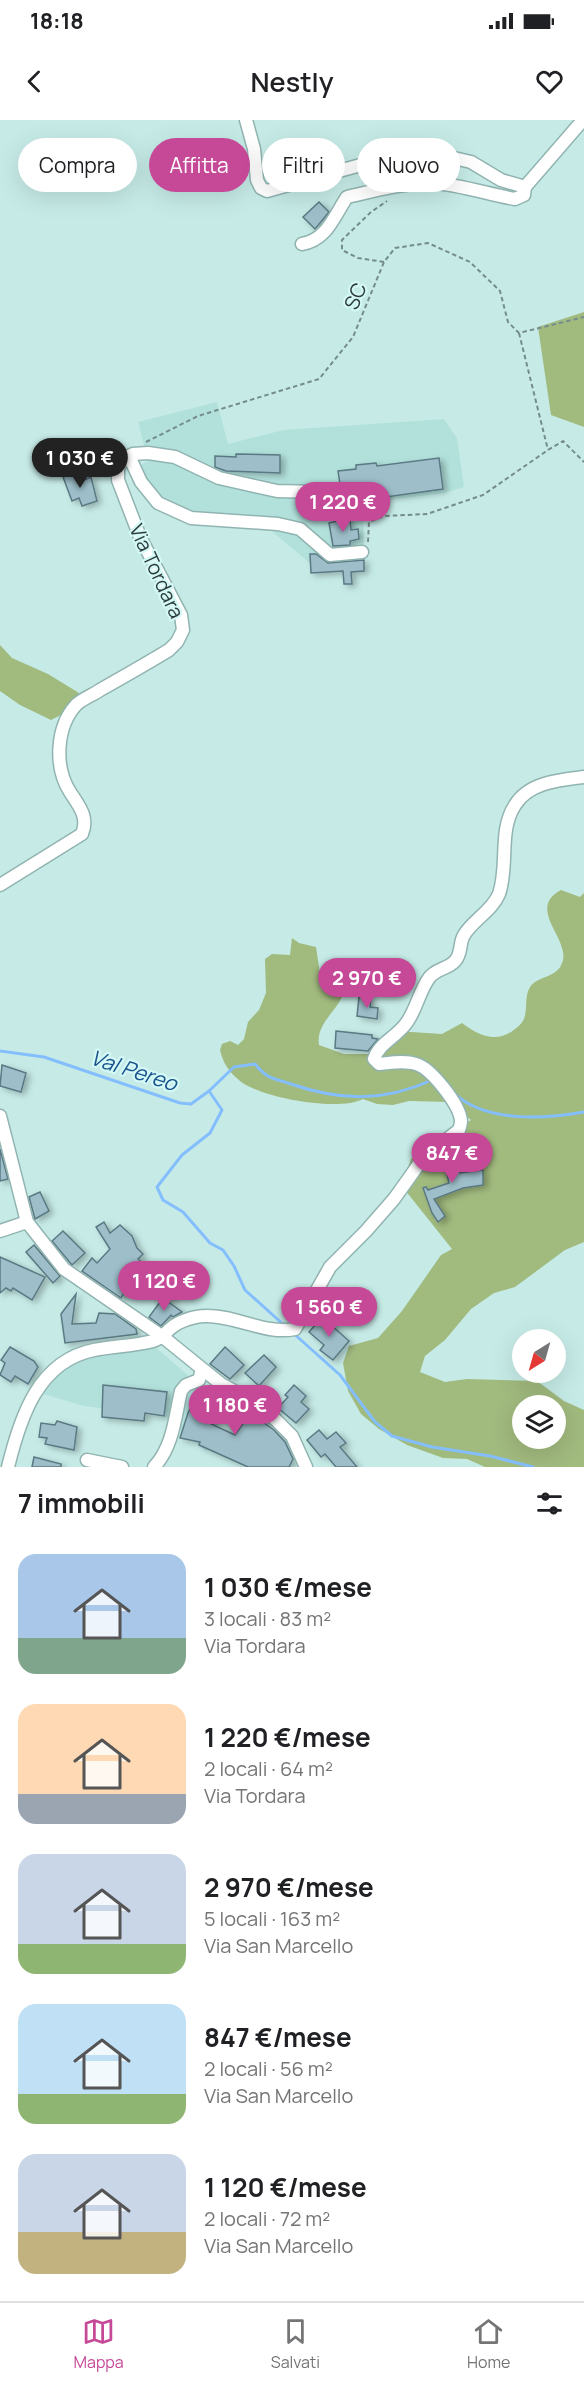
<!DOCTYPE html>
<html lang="it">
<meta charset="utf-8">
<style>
body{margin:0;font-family:Manrope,sans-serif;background:#f6f6f6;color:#202124;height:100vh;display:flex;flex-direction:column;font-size:22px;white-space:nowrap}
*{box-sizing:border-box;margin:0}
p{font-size:20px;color:#757577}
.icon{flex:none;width:33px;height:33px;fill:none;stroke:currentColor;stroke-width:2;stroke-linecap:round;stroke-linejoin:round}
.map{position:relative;height:1347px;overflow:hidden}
.details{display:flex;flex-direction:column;background:#fff;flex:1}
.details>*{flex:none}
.hud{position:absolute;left:18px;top:18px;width:549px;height:54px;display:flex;gap:12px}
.needle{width:39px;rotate:217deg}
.tools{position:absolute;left:512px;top:1209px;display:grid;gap:12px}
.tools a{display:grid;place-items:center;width:54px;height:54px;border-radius:50%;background:#fff;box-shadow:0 6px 24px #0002;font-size:30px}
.price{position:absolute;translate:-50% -51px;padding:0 14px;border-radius:21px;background:#c64998;color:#fff;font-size:20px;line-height:39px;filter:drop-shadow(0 2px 3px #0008)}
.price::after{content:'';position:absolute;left:50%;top:36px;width:18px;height:14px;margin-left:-9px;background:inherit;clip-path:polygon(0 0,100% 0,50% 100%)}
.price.selected{background:#222;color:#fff}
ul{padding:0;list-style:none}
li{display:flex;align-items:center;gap:18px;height:150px;padding:0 18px}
li span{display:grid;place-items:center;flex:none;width:168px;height:120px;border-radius:18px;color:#555}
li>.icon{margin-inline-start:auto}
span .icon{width:72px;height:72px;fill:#fffc;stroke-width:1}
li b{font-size:26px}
h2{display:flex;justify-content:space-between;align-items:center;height:72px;padding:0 18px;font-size:26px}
.pill{padding:0 21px;border-radius:27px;background:#fff;box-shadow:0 6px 24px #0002;font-size:21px;line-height:54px}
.pill.selected{background:#c64998;color:#fff}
.status{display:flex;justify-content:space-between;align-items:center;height:42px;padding:0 30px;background:#fff;direction:ltr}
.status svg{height:16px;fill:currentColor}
header{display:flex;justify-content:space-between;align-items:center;height:78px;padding:0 18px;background:#fff;font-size:27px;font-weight:600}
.tab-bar{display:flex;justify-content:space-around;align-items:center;height:84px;border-top:2px solid #e0e0e0;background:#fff;font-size:16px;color:#757577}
.tab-bar a{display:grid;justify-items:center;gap:3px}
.tab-bar .selected{color:#c64998}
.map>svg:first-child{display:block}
</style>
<div class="status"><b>18:18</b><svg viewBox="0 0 49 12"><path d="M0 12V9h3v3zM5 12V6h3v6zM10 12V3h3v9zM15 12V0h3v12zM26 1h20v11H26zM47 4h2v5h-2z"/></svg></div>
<header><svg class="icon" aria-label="back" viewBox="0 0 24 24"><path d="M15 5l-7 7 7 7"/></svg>Nestly<svg class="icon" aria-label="heart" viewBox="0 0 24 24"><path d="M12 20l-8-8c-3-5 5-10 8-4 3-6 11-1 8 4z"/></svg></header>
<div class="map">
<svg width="584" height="1347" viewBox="0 0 584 1347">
<defs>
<filter id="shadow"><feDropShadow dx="4" dy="2.5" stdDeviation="3" flood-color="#0004"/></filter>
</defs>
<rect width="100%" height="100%" fill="#c6ebe7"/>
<g fill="#b2e1dc">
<path d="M217 282 228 324 283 310 444 299 457 318 464 367 445 373 363 383 364 444 312 445 255 397 199 396 157 384 139 346 148 341 138 302Z"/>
<path d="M152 1224 207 1272 224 1280 206 1331 164 1296 84 1286 40 1273 73 1238Z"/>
</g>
<g fill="#a1ba7e" fill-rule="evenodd">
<path d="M584 192V307L551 295 538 207Z"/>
<path d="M0 525 12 538 48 554 79 573 67 592 51 600 20 585 0 571Z"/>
<path d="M561 770 580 777 584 773V1122L565 1130 515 1167 494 1173 471 1189 445 1220 425 1236 420 1252 445 1262 467 1259 537 1261 564 1281 584 1290V1347H485L467 1339 443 1338 407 1325 379 1309 361 1294 348 1271 343 1243 349 1226 378 1218 402 1191 441 1135 452 1129 401 1065 411 1039 471 1000 449 982 409 981 393 985 377 984 363 979C338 992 261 978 240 961 229 952 223 943 220 930L222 924 230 921 238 925 244 919 248 902 259 890 266 873 265 839 272 834 290 835 292 818 299 823 316 827 321 860 338 859 345 864C345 888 315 900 319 925L344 934H380L396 911 442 914 462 903C479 916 497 924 515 909 519 906 522 903 524 899 528 888 524 877 530 867 537 856 557 858 562 843 572 820 525 789 561 770ZM522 1286H555V1318H522Z"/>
</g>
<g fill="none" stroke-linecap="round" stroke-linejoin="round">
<g stroke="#84befd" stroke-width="3">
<path d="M0 931 44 937 180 983 191 984 209 971 234 947 255 944C267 959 273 958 291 964 340 981 384 982 432 960"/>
<path d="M209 971 222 990 210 1013 182 1035 157 1067 163 1080 183 1092 210 1123 223 1130 234 1146 245 1170 285 1206"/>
<path d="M454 973C485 1003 545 999 584 992"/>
<path d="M292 1212 340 1255 375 1302 392 1316 432 1327 490 1336 533 1347"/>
</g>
</g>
<g fill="#9ebfca" stroke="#5a7983" stroke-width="1.5" filter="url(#shadow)">
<path d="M319 82 329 92 315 109 303 97Z"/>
<path d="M236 334 280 335V353L226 351 215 347V336L236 337Z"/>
<path d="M439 338 443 369 350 382 347 363 340 364 338 351 356 349V345L376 343 377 346Z"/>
<path d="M79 351 82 361 91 357 97 381 82 386 79 378 72 381 63 357Z"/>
<path d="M350 398 351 410 358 409 359 419 350 421V425L333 426 329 403Z"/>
<path d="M310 434H316L328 443 364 440V451L351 452 352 464H344L343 451 311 453Z"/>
<path d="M359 877 371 879 370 887 378 888 377 899 357 896Z"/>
<path d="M336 911 372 915V918L378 919 368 931 335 928Z"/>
<path d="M2 945 26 953 21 972 0 966Z"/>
<path d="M0 1029 8 1059 0 1061Z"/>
<path d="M456 1035 460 1053 483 1050V1065L463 1068 434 1079 445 1096 438 1102 432 1093 423 1068 426 1067 428 1070 449 1063 443 1038Z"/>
<path d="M40 1072 49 1091 35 1099 29 1077Z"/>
<path d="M104 1102 110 1113 120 1105 132 1116 137 1128 143 1134 138 1139 145 1145 139 1153 131 1147 119 1161 128 1166 121 1178 82 1151 92 1138 97 1143 110 1129 96 1107Z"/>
<path d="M63 1111 85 1133 72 1145 52 1121Z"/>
<path d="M34 1125 60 1156 53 1163 26 1132Z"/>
<path d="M0 1137 45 1157 32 1180 13 1168 11 1171 6 1168 0 1173Z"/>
<path d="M167 1145 187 1159 172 1179 154 1165V1162Z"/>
<path d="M76 1174 72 1204 96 1203 99 1193 115 1194 136 1209 137 1214 65 1223 61 1194Z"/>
<path d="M163 1178 182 1192 173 1197 171 1195 161 1206 149 1197Z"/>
<path d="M322 1197 349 1221 333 1240 320 1230 324 1225 309 1212Z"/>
<path d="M10 1227 34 1241 38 1247 28 1264 15 1256 11 1262 0 1255 5 1243 1 1240Z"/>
<path d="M225 1227 244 1245 230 1259 210 1244Z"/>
<path d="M264 1235 276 1247 259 1266 245 1253Z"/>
<path d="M103 1265 167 1272 164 1296 145 1293 144 1301 102 1297Z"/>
<path d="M294 1265 306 1276 301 1282 309 1289 296 1303 278 1288 288 1277 285 1275Z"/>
<path d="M212 1271 229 1280 225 1288 222 1286 211 1304 235 1315 250 1293 274 1310 285 1322 293 1339 289 1347H248L199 1325 200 1322 180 1318 188 1293 199 1272 209 1277Z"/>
<path d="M57 1301 77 1307 74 1330 45 1324 47 1318 39 1317 41 1303 55 1305Z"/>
<path d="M319 1310 327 1319 336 1312 346 1323 340 1327 357 1347H336L325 1334 321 1337 307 1320Z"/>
<path d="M34 1337 61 1344V1347H32Z"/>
</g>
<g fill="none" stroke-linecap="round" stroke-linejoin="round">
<g stroke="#91b4b1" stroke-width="15">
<g id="minor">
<path d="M246 0 254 29 257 60 261 68 267 71 393 36 428 32 471 42 501 60 525 67 524 75 515 79C487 74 459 64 431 63 403 63 374 71 347 77 334 96 327 120 302 124"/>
<path d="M525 67 583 0"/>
<path d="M129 336 141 362 158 383 191 398 278 404 300 409 330 435 362 432"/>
<path d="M0 765 82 714C89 697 79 686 70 672 54 647 56 607 76 585 82 579 93 575 100 570 123 557 146 544 169 530L177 522 183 510 181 495 140 417 118 360V348L124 339 133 334 148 333 175 337 219 358 277 371 319 372"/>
<path d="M0 996 27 1102"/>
<path d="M0 1111 27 1102 64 1149 163 1217 221 1264 249 1279 276 1300 292 1316 306 1347"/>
<path d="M87 1340 122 1347"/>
<path d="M8 1347C20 1298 38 1241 94 1230 114 1226 134 1226 153 1221 161 1219 165 1213 171 1208 179 1201 195 1196 205 1196 235 1195 265 1215 295 1209L330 1147 366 1111 394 1079 424 1037 459 1010C460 1007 461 1004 461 1001 460 985 431 948 416 944 404 940 390 943 379 944L374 939C379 924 394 918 404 906 416 893 418 873 429 858 435 849 448 849 455 841 462 834 459 823 464 815 473 800 492 791 499 774 509 745 498 711 515 685 529 662 560 660 584 657"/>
<path d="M154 1347C173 1327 175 1297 181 1271L186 1265 199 1260 202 1249"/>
</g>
</g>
<g stroke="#748d8b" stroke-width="2" stroke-dasharray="4.5 3" stroke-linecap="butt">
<path d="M384 142 358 138 342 130V120L371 92 387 81"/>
<path d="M519 213 548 330"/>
<path d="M146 322 198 296 319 259 353 217 384 142 395 128 428 123 470 142 500 171 508 202 519 213 584 197"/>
<path d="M368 422 369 402 384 396 427 394 483 375 548 330 563 321 584 342"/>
</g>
<use href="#minor" stroke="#fff" stroke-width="12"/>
</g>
<g text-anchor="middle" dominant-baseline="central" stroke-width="4.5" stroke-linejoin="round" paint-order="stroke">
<g font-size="20" fill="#2d3c3b" stroke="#d3f8f5">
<text transform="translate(355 176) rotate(-67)">SC</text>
<text transform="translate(157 451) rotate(65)">Via Tordara</text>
</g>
<g font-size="21" font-style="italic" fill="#18538c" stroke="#d3f8f5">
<text transform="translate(134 950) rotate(18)">Val Pereo</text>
</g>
</g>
</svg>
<div class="tools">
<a><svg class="needle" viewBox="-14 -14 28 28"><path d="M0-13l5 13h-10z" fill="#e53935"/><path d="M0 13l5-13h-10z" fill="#757577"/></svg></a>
<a><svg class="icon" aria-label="layers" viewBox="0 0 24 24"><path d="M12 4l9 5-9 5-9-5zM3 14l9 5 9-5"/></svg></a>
</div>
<b class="price selected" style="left:80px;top:369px">1 030 €</b>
<b class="price" style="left:343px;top:413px">1 220 €</b>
<b class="price" style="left:367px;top:889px">2 970 €</b>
<b class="price" style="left:452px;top:1064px">847 €</b>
<b class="price" style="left:164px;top:1192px">1 120 €</b>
<b class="price" style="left:329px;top:1218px">1 560 €</b>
<b class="price" style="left:235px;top:1316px">1 180 €</b>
<div class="hud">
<a class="pill">Compra</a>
<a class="pill selected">Affitta</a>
<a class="pill">Filtri</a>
<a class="pill">Nuovo</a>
</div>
</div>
<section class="details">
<h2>7 immobili<svg class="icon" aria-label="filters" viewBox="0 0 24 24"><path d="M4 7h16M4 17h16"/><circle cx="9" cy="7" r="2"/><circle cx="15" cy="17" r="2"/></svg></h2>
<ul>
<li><span style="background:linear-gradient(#a9c7e8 70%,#7fa58c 0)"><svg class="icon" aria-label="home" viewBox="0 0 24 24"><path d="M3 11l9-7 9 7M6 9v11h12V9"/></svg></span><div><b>1 030 €/mese</b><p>3 locali · 83 m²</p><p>Via Tordara</p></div></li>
<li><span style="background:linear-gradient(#ffd9b3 75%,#9aa5b1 0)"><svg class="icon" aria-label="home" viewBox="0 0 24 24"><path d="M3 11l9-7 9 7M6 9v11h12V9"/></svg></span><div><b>1 220 €/mese</b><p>2 locali · 64 m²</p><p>Via Tordara</p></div></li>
<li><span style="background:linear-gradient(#c9d6e8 75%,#8fb573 0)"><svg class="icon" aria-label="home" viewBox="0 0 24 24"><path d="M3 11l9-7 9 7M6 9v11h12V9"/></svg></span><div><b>2 970 €/mese</b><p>5 locali · 163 m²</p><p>Via San Marcello</p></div></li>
<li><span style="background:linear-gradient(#bfe0f5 75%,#8fb573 0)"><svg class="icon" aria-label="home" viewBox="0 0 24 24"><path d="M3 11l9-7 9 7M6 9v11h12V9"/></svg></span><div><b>847 €/mese</b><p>2 locali · 56 m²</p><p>Via San Marcello</p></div></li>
<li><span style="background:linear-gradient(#c9d6e8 65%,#c2b280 0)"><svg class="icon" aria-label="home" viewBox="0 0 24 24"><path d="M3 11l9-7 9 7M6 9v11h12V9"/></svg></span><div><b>1 120 €/mese</b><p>2 locali · 72 m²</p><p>Via San Marcello</p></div></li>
</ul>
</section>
<nav class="tab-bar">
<a class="selected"><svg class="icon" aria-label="map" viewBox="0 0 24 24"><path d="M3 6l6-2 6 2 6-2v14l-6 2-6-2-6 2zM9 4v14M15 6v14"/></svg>Mappa</a>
<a><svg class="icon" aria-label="saved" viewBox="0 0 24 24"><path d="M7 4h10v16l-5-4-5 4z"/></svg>Salvati</a>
<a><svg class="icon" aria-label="home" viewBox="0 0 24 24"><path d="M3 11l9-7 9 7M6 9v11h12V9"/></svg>Home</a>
</nav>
